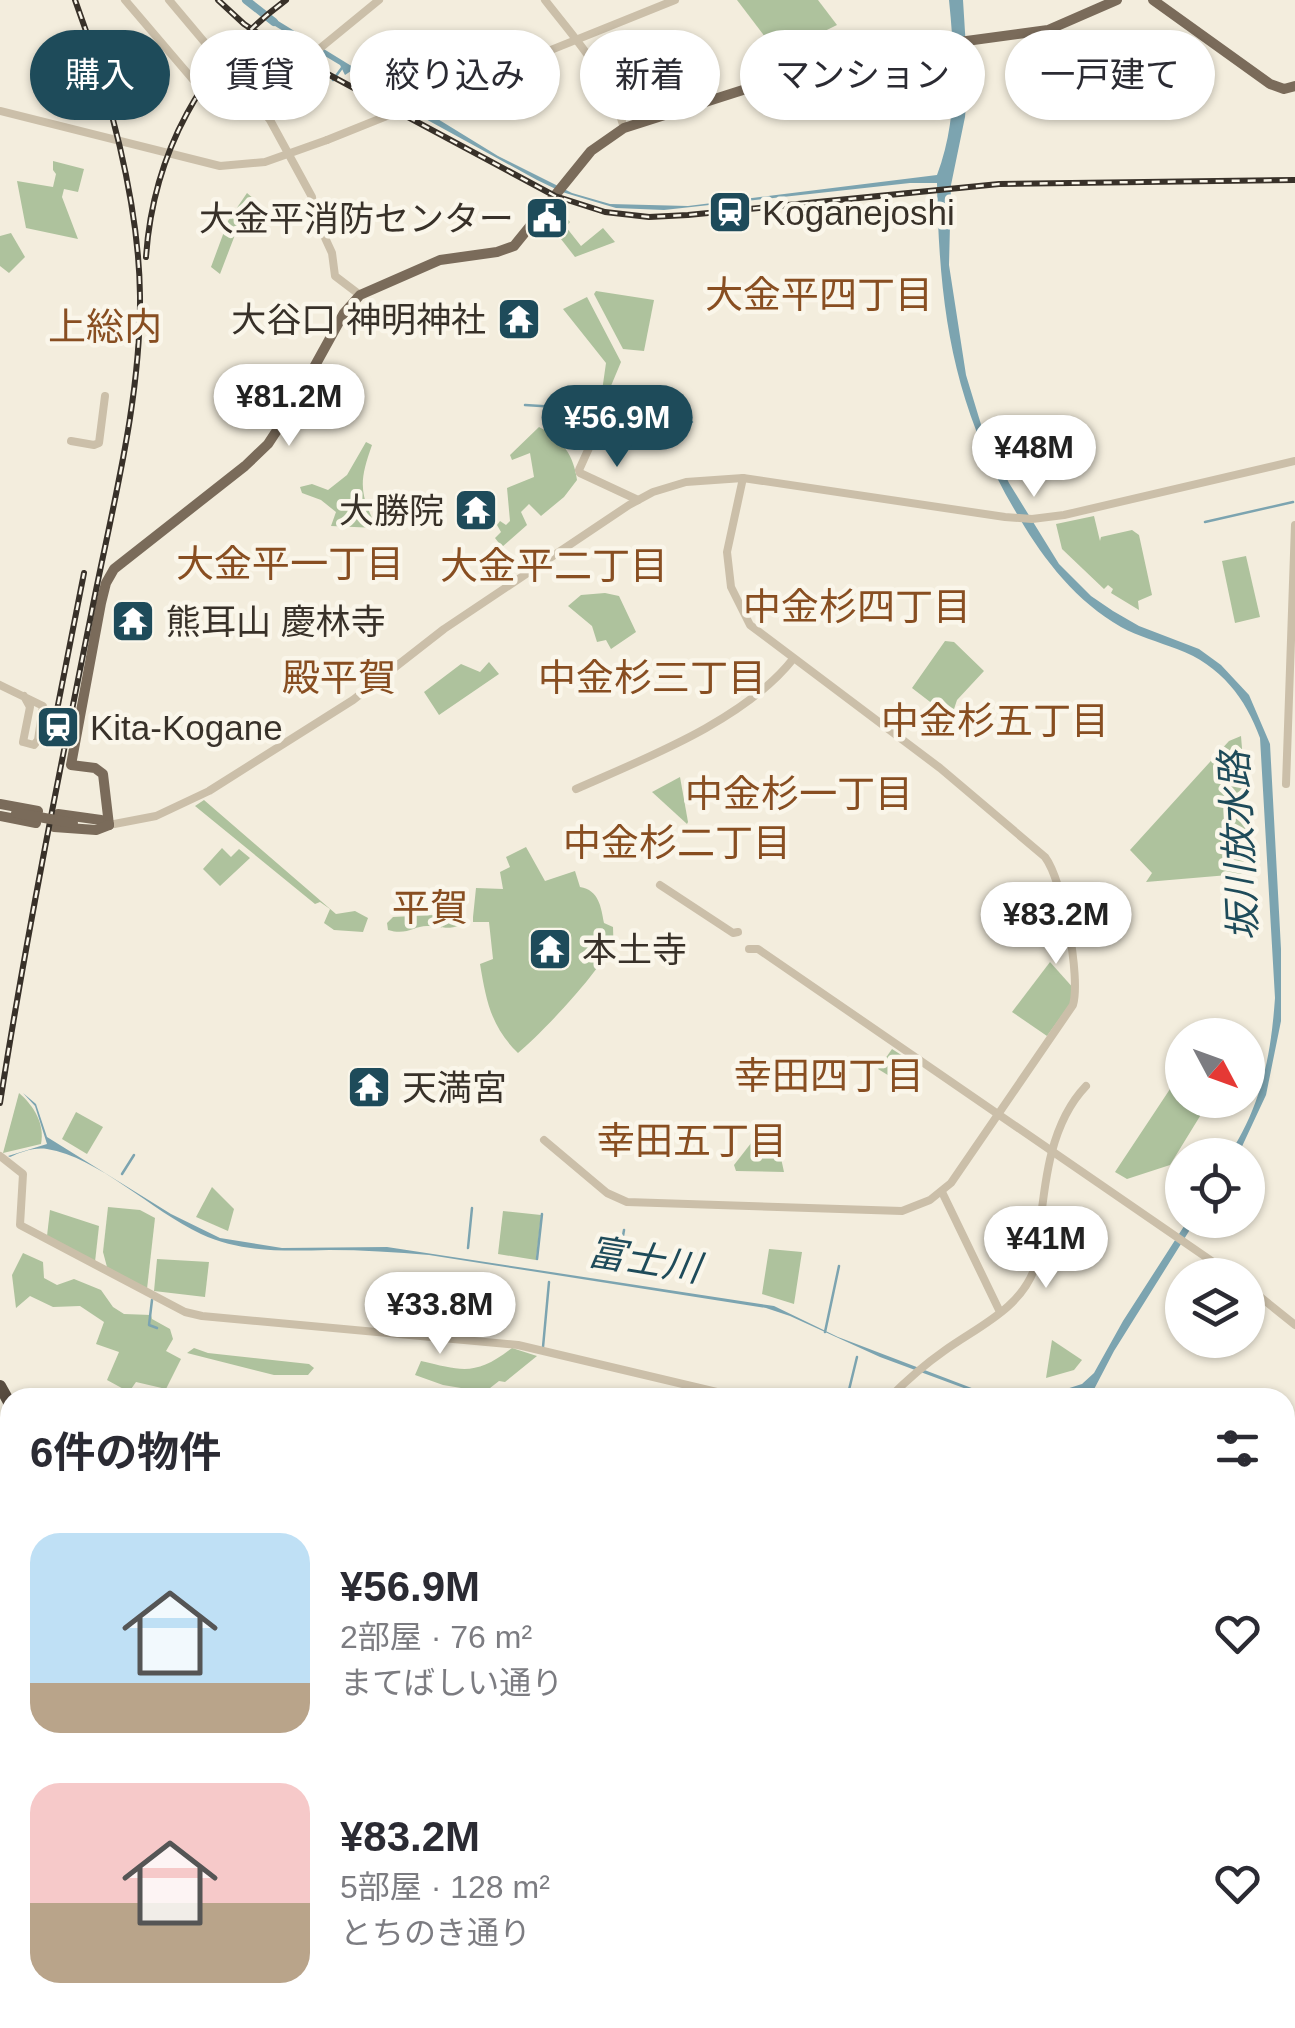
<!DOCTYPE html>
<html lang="ja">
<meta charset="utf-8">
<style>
body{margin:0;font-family:Arial,"Noto Sans JP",sans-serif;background:#f7f7f7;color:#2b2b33;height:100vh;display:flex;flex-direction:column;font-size:38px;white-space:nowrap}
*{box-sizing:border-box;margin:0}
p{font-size:32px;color:#7c7c81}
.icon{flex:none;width:55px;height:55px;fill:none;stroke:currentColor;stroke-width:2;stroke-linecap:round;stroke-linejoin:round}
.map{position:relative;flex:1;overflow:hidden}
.drawer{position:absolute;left:0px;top:1388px;width:1295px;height:642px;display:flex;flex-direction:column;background:#fff;border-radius:30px 30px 0 0;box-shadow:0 2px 8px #0004}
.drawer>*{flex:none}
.banner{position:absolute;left:30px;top:30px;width:1235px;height:90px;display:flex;gap:20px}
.needle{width:65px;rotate:131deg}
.tools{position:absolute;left:1165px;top:1018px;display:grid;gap:20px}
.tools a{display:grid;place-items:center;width:100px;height:100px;border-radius:50%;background:#fff;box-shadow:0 2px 8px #0004;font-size:50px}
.price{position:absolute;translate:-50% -85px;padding:0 22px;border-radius:35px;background:#fff;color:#222;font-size:32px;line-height:65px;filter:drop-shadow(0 2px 5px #0008)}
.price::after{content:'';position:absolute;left:50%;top:60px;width:30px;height:22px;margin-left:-15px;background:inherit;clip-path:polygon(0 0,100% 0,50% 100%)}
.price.active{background:#1e4b5a;color:#fff}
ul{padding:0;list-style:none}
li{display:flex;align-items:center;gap:30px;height:250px;padding:0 30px}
li span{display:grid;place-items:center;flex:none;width:280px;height:200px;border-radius:30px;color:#555}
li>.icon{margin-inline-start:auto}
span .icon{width:120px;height:120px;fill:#fffc;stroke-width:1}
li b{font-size:42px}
h2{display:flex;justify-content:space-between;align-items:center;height:120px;padding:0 30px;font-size:42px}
.tag{padding:0 35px;border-radius:45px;background:#fff;box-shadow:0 2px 8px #0004;font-size:35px;line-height:90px}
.tag.active{background:#1e4b5a;color:#fff}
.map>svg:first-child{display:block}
</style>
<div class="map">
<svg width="1295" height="2028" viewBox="0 0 1295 2028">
<rect width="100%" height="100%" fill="#f3eddd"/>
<g fill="#aec29d">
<path d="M737 0H818L837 25 778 54Z"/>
<path d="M129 64 152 90 143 108 117 100 111 78Z"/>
<path d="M53 161 84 169 78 192 64 189 62 197 78 239 26 228 17 181 53 187 56 174 53 170Z"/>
<path d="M247 193 255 200 238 227 220 274 211 267 228 221Z"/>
<path d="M562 213 570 222 566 227 581 246 603 228 615 242 575 257 550 225Z"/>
<path d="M11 233 25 257 9 273 0 266V236Z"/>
<path d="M596 291 654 300 644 351 623 349 594 294Z"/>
<path d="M587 297 621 362 608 393 602 391 606 363 563 309Z"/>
<path d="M539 427C562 438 574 456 577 480L564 497 541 516 529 504 521 512 527 525 502 547 495 538 501 532 497 525 500 521 506 525 510 521 507 488 534 477 530 453 512 460 510 455Z"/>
<path d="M366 442 372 445C359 482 359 493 377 528L331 526 336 512 321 500 302 493 300 487 312 484 328 490 347 475Z"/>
<path d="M1094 516 1100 541 1101 537 1132 530 1139 535 1152 595 1138 601 1139 610 1111 593 1113 589 1108 585 1104 589 1062 549 1056 524Z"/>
<path d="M1246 556 1260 617 1235 623 1222 561Z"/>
<path d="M605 593 619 596 636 632 611 649 606 640 597 642 592 626 568 606 581 595Z"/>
<path d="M945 641 954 642 984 671 957 700 951 718 912 688Z"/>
<path d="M489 662 499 674 439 715 424 692 461 664 480 672Z"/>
<path d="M1241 736 1252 873 1146 882 1152 873 1130 850 1229 741Z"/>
<path d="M680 777 688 822 687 824 652 792Z"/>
<path d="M204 800 336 914 355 911 368 918 363 932 334 930 324 923 330 909 320 902 315 904 195 806Z"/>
<path d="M526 847 545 881 575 871 580 887C599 890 601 907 604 923L613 927C613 933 614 938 612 943 603 969 540 1035 518 1053 491 1027 486 1000 480 964L493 959 489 922H473V917L476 888 503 889 500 872 510 867 506 857Z"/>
<path d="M222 848 231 857 239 849 250 858 220 886 203 869Z"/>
<path d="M434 915 462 917V925C445 930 446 927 429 926 414 925 408 936 388 930L387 923 393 917Z"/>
<path d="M1050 962 1075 990 1070 1004 1047 1036 1012 1012Z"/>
<path d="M892 1049 917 1065 904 1085 878 1069Z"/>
<path d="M1174 1083 1182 1088V1100H1202L1205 1108 1170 1165 1127 1179 1115 1172Z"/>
<path d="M19 1093C34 1106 45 1124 41 1144L3 1153Z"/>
<path d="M76 1112 103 1127 87 1154 62 1139Z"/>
<path d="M769 1120 773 1121 784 1172 736 1171 734 1165Z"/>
<path d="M212 1187 234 1209 228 1231 196 1217Z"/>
<path d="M108 1207 140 1210 155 1218 147 1289 107 1267 103 1252Z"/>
<path d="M50 1210 99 1226 95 1262 47 1236Z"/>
<path d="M503 1211 541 1215 536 1260 498 1254Z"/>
<path d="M769 1249 802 1252 794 1304 762 1294Z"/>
<path d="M23 1253 43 1262 44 1278 57 1285 74 1279 101 1290 113 1307 124 1314 151 1315 152 1319 170 1329 173 1339 166 1351 181 1359 166 1389 136 1382 129 1392 107 1380 119 1352 96 1344 104 1322 80 1306 53 1307 30 1296 16 1308 12 1275Z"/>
<path d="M157 1259 209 1262 205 1297 154 1291Z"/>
<path d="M1052 1340 1082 1360 1074 1370 1046 1378Z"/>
<path d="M194 1348 208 1353 309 1364 314 1368 308 1375H274L187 1353Z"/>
<path d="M512 1348 537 1356 505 1382 499 1381 485 1392 443 1385 415 1375 421 1361C463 1371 476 1376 512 1348Z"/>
</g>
<g fill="#7ca4b0">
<path d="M949 0H963L968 80 965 117 951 185 949 265 966 375 983 431 1009 483 1059 564 1091 596 1113 611 1139 626 1199 649 1221 665 1249 695 1270 744 1281 949V1021L1266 1095 1238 1155H1229C1261 1106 1271 1056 1275 998L1260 738C1246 699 1221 665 1177 649 1159 642 1137 636 1121 627 1077 602 1044 560 1020 519 953 408 939 311 937 183H910L664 210 616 208 562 192 537 180 411 111 351 71 345 75 340 65 265 20 270 16 498 156 572 193 610 204 688 206 937 175C958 120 955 58 949 0Z"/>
<path d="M23 1093 36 1104 47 1137 171 1214 220 1238 282 1248 387 1247 774 1306 838 1337 990 1395 1012 1397H988L880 1357 790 1316 766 1308 429 1255C396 1252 362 1250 329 1250 285 1251 242 1253 201 1234 152 1211 98 1157 47 1149 34 1147 21 1152 10 1157L8 1156 47 1144 35 1106Z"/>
<path d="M1188 1220H1196L1114 1351 1090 1397H1082L1085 1388 1057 1397 1038 1398 1082 1384 1094 1373 1123 1321Z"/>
</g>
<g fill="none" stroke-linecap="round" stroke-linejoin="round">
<g stroke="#7ca4b0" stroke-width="2.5">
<path d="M333 80 344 65"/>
<path d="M525 405 604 410"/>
<path d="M611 411 692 422"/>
<path d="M1205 522 1293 502"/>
<path d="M122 1174 134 1155"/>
<path d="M468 1248 472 1208"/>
<path d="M537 1259 542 1214"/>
<path d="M617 1272 624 1230"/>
<path d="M152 1300 149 1325 157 1328"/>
<path d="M825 1332 839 1266"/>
<path d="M543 1347 549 1282"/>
<path d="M847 1398 857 1357"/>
<path d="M1087 2020 1088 2028"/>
<path d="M672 2028 678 2020"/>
</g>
<path stroke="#7ca4b0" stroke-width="8" d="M246 0 274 22"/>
<g stroke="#cbbfa9" stroke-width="8">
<path d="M125 0 195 82"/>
<path d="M169 0 270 120 312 197 315 216 332 253 335 276 360 295"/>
<path d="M545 0C576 40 611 77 624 128"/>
<path d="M444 93 675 0"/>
<path d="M0 111 220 166 265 162 327 140"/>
<path d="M266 114 313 54 379 0"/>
<path d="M71 441 94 445 99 443 105 396"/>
<path d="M579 470 607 408"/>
<path d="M580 473 638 500"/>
<path d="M0 685 43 706 38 740 34 745 23 742 30 707 24 696"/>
<path d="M1286 784 1295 525"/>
<path d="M576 789C646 758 745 720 793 659"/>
<path d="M109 825 156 816 209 791 353 700 444 629 629 505 653 492 686 482 743 478 1005 517 1032 519 1064 515 1295 461"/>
<path d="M660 885 733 933 738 932"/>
<path d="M749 949H758L1232 1275"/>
<path d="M544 1140 607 1193 627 1202 902 1211 930 1200 951 1183 1073 1005C1081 977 1063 881 1045 857L940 768 750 625 731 587 727 552 743 478"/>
<path d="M0 1156 23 1174 20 1225 185 1312 202 1316 518 1345 742 1398"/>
<path d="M942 1192 1000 1312"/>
<path d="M1248 1287 1295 1325"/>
<path d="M889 1398C906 1381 924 1365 944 1351 977 1327 1021 1309 1035 1267 1044 1208 1042 1132 1086 1086"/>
<path d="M1285 1649 1295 1643"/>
<path d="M0 1939 10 1947"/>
<path d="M86 2020 90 2028"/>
</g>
<g stroke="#7a6b5a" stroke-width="10">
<path d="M1153 0 1270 84 1284 89 1295 86"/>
<path d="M0 804 38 811"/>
<path d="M58 814 101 820 109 825"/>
<path d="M0 816 36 823"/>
<path d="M109 825 103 774 95 768 71 765 101 603 106 583 114 569 245 466 268 444 291 409 344 313 360 295 440 260 497 252 514 246 591 151 624 128 746 89 792 83 922 47 1048 30 1117 0"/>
<path d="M54 827 96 830 109 825"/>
</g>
<g stroke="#594d40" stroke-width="12">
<path d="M0 1386 10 1404"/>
<path d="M0 1828 10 1701"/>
</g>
<g stroke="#383129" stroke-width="6">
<g id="rail">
<path d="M218 0 244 24 283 50 555 196 605 212 649 217 688 215 999 184 1295 180"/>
<path d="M146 257C153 154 202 62 286 0"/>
<path d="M55 720 84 573"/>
<path d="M0 1103C26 938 59 774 92 610 112 508 141 401 140 296 139 200 108 89 75 0"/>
</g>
</g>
<use href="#rail" stroke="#faf6ea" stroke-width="2.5" stroke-dasharray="8" stroke-linecap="butt"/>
<path stroke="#cbbfa9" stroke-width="8" d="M327 140 444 93"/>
<path stroke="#7a6b5a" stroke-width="10" d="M16 813 73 823"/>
</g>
<defs>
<g id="station-square" transform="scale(2.25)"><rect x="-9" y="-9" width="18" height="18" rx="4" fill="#1e4b5a" stroke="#faf6ea"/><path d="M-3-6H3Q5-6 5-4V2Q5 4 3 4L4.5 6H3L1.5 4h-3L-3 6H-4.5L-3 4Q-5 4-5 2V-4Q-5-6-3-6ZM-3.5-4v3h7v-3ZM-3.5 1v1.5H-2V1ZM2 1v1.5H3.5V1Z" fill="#fff"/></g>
<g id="civic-square" transform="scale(2.25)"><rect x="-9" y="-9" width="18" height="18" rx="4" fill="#1e4b5a" stroke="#faf6ea"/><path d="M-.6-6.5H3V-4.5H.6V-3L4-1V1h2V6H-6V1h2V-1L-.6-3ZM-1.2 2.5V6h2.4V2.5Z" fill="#fff"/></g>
<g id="temple-square" transform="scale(2.25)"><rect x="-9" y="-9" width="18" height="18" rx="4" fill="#1e4b5a" stroke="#faf6ea"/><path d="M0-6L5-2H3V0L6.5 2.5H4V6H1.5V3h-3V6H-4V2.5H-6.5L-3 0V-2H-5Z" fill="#fff"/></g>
</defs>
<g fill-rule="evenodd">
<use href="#station-square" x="730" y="212"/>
<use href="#civic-square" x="547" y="218"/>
<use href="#temple-square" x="519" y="319"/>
<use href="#temple-square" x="476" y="510"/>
<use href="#temple-square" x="133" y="621"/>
<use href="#station-square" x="58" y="727"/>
<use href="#temple-square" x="550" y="949"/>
<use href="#temple-square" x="369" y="1087"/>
</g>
<g text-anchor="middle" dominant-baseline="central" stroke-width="9" stroke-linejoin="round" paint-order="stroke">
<g font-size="35" fill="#383129" stroke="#faf6ea" text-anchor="start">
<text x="762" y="212">Koganejoshi</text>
<text x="514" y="218" text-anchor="end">大金平消防センター</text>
<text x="486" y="319" text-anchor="end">大谷口 神明神社</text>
<text x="444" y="510" text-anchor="end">大勝院</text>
<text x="166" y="621">熊耳山 慶林寺</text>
<text x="90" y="727">Kita-Kogane</text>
<text x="582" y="949">本土寺</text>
<text x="402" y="1087">天満宮</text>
</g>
<g font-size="38" fill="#884e21" stroke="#faf6ea">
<text x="819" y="295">大金平四丁目</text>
<text x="105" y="327">上総内</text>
<text x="290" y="564">大金平一丁目</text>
<text x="554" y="566">大金平二丁目</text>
<text x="857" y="607">中金杉四丁目</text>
<text x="339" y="678">殿平賀</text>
<text x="652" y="678">中金杉三丁目</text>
<text x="995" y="721">中金杉五丁目</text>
<text x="799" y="794">中金杉一丁目</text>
<text x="677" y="843">中金杉二丁目</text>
<text x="430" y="908">平賀</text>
<text x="829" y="1076">幸田四丁目</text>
<text x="692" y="1141">幸田五丁目</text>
</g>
<g font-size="38" font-style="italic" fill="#1e4b5a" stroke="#faf6ea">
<text transform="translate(1239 846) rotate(-93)">坂川放水路</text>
<text transform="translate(644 1260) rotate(9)">富士川</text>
</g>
</g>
</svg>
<div class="tools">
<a><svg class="needle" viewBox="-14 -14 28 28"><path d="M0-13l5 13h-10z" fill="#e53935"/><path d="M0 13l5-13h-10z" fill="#7c7c81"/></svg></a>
<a><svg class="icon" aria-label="locate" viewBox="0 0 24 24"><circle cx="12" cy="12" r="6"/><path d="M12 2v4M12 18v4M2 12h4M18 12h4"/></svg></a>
<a><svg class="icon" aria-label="layers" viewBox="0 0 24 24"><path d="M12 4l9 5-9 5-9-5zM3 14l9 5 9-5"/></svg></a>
</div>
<b class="price" style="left:289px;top:449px">¥81.2M</b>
<b class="price active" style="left:617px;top:470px">¥56.9M</b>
<b class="price" style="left:1034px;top:500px">¥48M</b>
<b class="price" style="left:1056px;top:967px">¥83.2M</b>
<b class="price" style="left:1046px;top:1291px">¥41M</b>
<b class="price" style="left:440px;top:1357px">¥33.8M</b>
<div class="banner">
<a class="tag active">購入</a>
<a class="tag">賃貸</a>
<a class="tag">絞り込み</a>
<a class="tag">新着</a>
<a class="tag">マンション</a>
<a class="tag">一戸建て</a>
</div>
<section class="drawer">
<h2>6件の物件<svg class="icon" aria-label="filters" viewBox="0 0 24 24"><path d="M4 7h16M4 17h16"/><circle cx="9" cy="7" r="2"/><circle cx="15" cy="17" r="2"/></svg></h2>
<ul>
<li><span style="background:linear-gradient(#bfe0f5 75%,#b9a48a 0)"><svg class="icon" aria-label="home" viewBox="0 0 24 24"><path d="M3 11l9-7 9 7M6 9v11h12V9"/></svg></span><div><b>¥56.9M</b><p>2部屋 · 76 m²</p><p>まてばしい通り</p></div><svg class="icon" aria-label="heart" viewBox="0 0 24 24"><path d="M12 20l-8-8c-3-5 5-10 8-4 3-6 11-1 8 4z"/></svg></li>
<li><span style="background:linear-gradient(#f6c9c9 60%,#b9a48a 0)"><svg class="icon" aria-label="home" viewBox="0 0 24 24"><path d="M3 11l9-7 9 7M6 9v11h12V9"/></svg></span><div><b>¥83.2M</b><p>5部屋 · 128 m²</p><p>とちのき通り</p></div><svg class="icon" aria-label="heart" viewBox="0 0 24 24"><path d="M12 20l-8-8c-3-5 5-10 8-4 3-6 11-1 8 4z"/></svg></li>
</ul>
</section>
</div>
